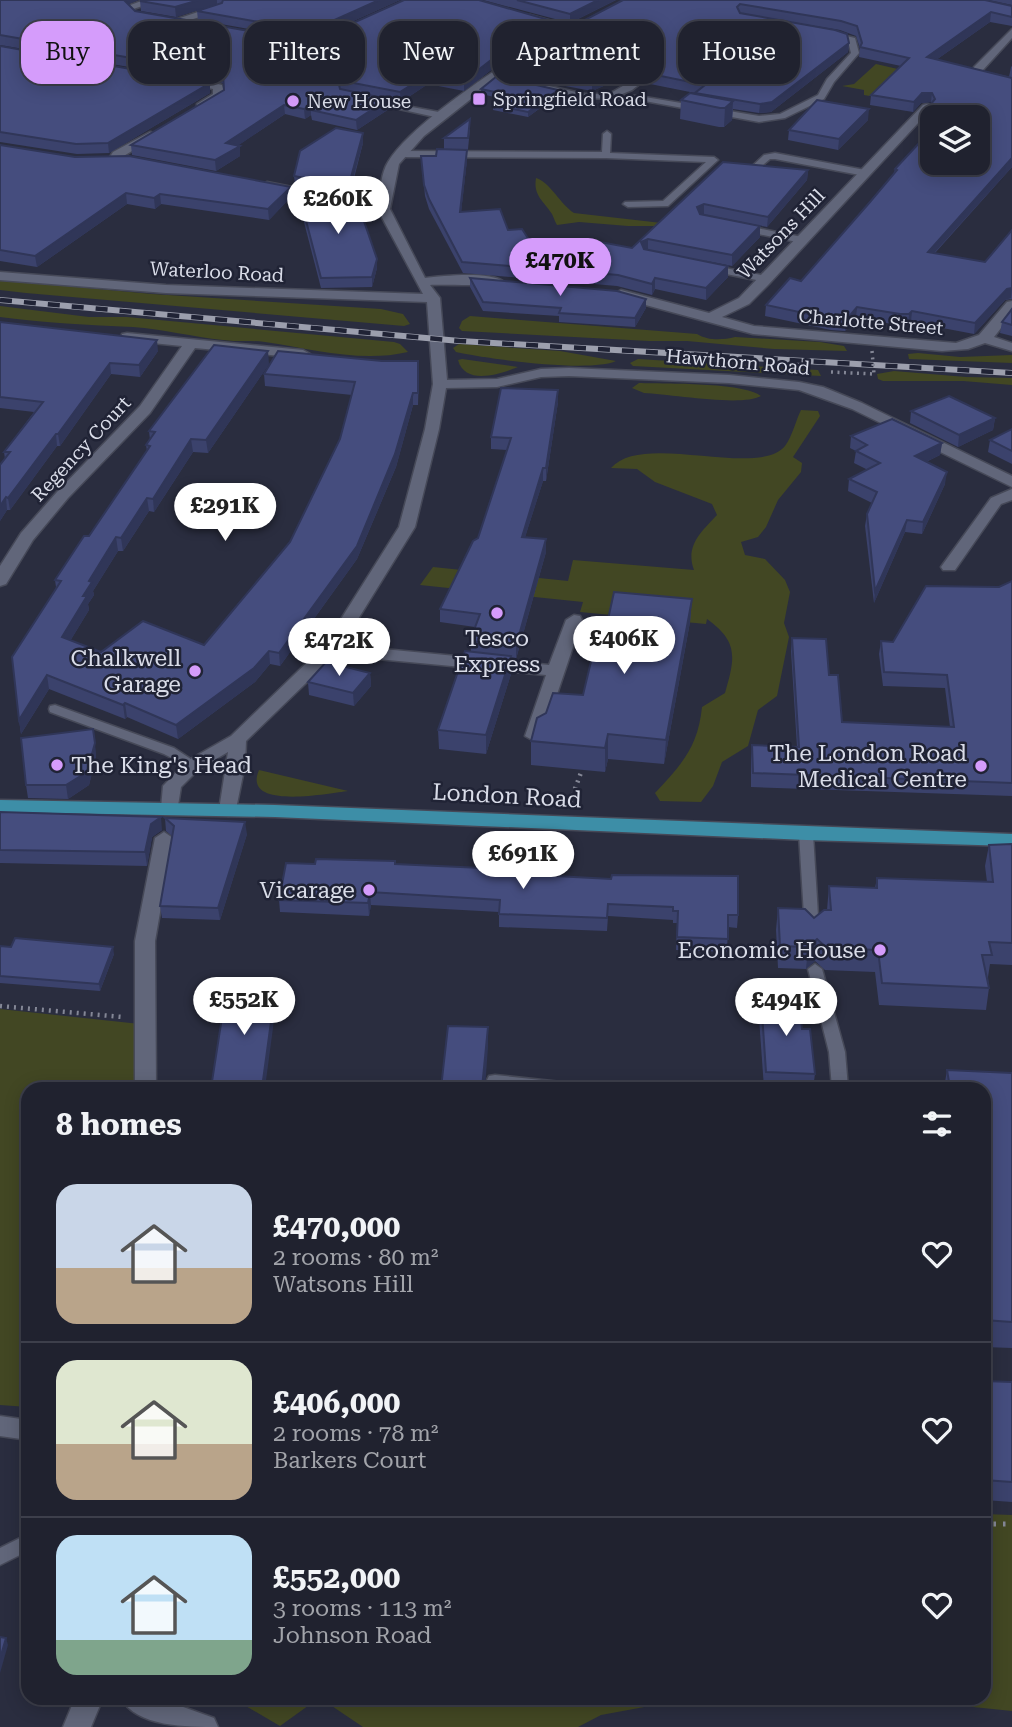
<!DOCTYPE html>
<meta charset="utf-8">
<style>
body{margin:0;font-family:"Roboto Serif",serif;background:#2d2f3b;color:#f1f3f6;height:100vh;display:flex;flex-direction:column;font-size:26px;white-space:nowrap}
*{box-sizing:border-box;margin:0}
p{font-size:23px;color:#a2a4aa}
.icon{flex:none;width:38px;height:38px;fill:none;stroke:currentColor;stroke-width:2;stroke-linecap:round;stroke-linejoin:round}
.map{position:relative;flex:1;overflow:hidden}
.drawer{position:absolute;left:21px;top:1082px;width:970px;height:623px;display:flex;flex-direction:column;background:#20222f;border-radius:21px;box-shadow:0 4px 18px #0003,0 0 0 2px #3d3f4b}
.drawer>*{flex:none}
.top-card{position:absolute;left:21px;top:21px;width:971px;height:63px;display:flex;gap:14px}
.controls{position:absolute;left:920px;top:105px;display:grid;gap:14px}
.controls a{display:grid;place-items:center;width:70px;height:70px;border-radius:14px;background:#20222f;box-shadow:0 4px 18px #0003,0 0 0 2px #3d3f4b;font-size:35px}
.price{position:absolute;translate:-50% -60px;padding:0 16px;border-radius:24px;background:#fff;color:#222;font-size:23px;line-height:46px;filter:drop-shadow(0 2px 4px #0008)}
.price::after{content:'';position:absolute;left:50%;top:42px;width:21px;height:16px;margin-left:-10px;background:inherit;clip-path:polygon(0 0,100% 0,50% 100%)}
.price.active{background:#d59cfb;color:#111}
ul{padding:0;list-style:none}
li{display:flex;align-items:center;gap:21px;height:175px;padding:0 35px}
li+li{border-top:2px solid #3d3f4b}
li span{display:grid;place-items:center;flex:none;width:196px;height:140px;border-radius:21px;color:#555}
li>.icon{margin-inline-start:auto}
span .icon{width:84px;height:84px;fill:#fffc;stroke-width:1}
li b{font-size:30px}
h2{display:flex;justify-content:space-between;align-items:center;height:84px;padding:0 35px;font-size:30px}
.tag{padding:0 24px;border-radius:21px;background:#20222f;box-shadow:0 4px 18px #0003,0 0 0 2px #3d3f4b;font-size:24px;line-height:63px}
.tag.active{background:#d59cfb;color:#111}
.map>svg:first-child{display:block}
</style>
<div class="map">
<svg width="1012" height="1727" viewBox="0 0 1012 1727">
<rect width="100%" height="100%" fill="#2a2d3f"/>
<g fill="#424723">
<path d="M876 64 902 70 892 100 864 95V90L842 86 854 84Z"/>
<path d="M536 178C551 183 560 204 574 213L688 226H628L579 222 557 225C555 222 554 218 552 214 544 201 533 196 536 178Z"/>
<path d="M0 280 152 294 381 309 403 314 410 324 404 326 26 293 0 290Z"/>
<path d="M0 306 89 317H127L394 342 400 344 408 352C361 363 312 349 265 342 252 340 237 342 223 340 193 337 163 329 133 327 89 325 44 323 0 317Z"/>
<path d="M470 316 697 334C708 341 723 340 735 337L820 342 844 346 847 351 774 349 687 341H649L462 331 459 328 462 321Z"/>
<path d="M459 344 560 351 616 361C590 373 487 359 456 352L453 348Z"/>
<path d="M918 353 960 357 1012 355V363L909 359 908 354Z"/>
<path d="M462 359 518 367C500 374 465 386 458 360Z"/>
<path d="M638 359 818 370 821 376 633 366 630 363Z"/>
<path d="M894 371 966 377 1012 378V385L963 381H883L878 379 877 374Z"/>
<path d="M639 383C665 384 743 382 761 396 742 407 670 394 644 393L632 388Z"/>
<path d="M801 410 818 411 820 416 793 457 802 463 801 472 778 500 766 527 758 537 741 542 745 555 765 559 785 580 790 592 784 623 789 637 777 696 758 710 748 746 722 762 713 786 701 802 660 801 655 793C682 764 698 747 702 707L725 693C735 658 739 642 707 619L706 624 580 612 583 602 420 585 433 567 568 581 573 560 694 570C685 546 701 532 717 515L712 504 655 482 637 469 611 468C642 431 757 479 785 446 792 437 796 420 801 410Z"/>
<path d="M259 770 348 791C330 793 241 811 259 770Z"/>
<path d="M0 1009 140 1024 135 1088H28V1407L0 1405Z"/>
<path d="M984 1514 1012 1515V1711L885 1698H984Z"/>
<path d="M232 1698H319L280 1726Z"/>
<path d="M320 1698H693L601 1715 578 1727H363Z"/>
</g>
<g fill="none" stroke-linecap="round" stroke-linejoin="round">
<g stroke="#464958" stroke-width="3">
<g id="service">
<path d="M829 32 855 38 859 53 834 82 824 99 785 118 759 122 639 100 585 98 536 86 540 84 585 94H609L647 72 651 74 650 76 632 90 620 95 639 96 759 116 780 114 818 95 827 79 851 53 848 41 829 36Z"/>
<path d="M369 99 444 113 448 116 444 119 372 103H369Z"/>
<path d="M607 131 611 134 610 153 714 157 718 160 668 206 628 207 623 204 625 202 663 201 706 162 606 158 399 157 395 154 399 151 602 152 603 134Z"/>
<path d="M775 153 865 170 869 173 865 176 775 159H770L756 171 749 169 764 155Z"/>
<path d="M742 225 802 237 807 240 802 243 739 230 737 228Z"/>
<path d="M709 265 766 276 771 279 766 282 706 270V266Z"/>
<path d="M55 705 174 748 200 765 193 769 164 754 50 712 49 709 50 706Z"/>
<path d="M806 830 813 834 819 932 812 937 805 932 799 834Z"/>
<path d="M815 964 822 969 845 1052 848 1088H832L829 1052 808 969Z"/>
<path d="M495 1075 561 1082 567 1084 569 1088H520L489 1084 487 1080 489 1076Z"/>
<path d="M28 1534V1551L0 1565V1548Z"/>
</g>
</g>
<g stroke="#464958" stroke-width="3">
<g id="pedestrian">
<path d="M144 0H161L130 10 125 7Z"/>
<path d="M216 6 221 9 220 11 173 25 168 22Z"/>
</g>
</g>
<g stroke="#464958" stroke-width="3">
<g id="minor">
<path d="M530 15 577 28 578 30 573 33 526 20V16Z"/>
<path d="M1012 29V38L982 71H974V67Z"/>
<path d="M524 52 533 54 500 76 424 136 399 164 390 209 425 278C444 276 490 271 504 282 497 287 445 284 430 285L440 298 447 380 497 379 541 369 569 368 729 375 799 382 823 387 862 403 1012 476V487L852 409 799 390 729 383 569 376 541 377 497 387 446 388 439 429 415 527 342 645 549 665 566 620 574 615 580 616 582 620 543 736 534 741 525 736 546 675 335 655 246 741 245 765 235 814 228 816 219 810 228 752 199 769 181 787 177 812H163L161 808 163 786 187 761 231 736 324 646 399 527 425 429 433 384 427 302 166 293 0 280V272L166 285 423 294 379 212 267 190 261 186 267 182 378 204C380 191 381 173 388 162 409 127 488 74 524 52Z"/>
<path d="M185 77 222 85 225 95 205 108H197V104L213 94V89L181 82 179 80Z"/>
<path d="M927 104 931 105V109L769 284 749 304 722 317 754 326 956 343 979 335 1007 302 1012 301V314L994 337 1012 343V351L985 343 968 349 942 351 753 334 616 297 614 294 621 290 709 313 739 298 923 105Z"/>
<path d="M150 132 160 134 122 157 118 163H110L108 160 113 152Z"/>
<path d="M127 333 303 350 310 354 303 358 195 348 150 413 68 498 33 540 6 584 0 586V566L21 533 57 492 140 406 182 346 122 340V334Z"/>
<path d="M1012 489V500L1001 504 955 570H943L941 567 991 498Z"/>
<path d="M164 832 173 838 155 941 156 1088H135V941L155 838Z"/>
<path d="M0 1416 28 1420V1440L0 1436Z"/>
<path d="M75 1698H103L91 1727H63Z"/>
<path d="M121 1698H158L214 1718 218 1727C187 1727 136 1727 121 1698Z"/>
</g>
</g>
<g stroke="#464958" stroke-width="3">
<path id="primary" d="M0 800 275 805 1012 834V846L806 840 275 817 0 812Z"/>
</g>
<path stroke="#848796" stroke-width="3.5" stroke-dasharray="2 4.5" stroke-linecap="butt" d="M831 372 874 374"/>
<g stroke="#848796" stroke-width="4.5" stroke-dasharray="2 5" stroke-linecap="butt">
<path d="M570 802 582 770"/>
<path d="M0 1006 122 1017"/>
</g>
<path stroke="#848796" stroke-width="5" stroke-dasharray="2.5 7" stroke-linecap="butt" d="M984 1524H1012"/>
<use href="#service" fill="#61667a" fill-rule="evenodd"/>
<use href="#pedestrian" fill="#61667a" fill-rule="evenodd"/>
<use href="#minor" fill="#61667a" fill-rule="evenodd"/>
<use href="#primary" fill="#3d8ea7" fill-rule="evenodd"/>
<g stroke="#9c9fad" stroke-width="6">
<path id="rail" d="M0 300 460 341 1012 373"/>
</g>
<use href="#rail" stroke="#202335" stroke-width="4.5" stroke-dasharray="12" stroke-linecap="butt"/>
<path stroke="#848796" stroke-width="3.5" stroke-dasharray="2 4.5" stroke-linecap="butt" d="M872 351 874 374"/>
</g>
<g fill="#3b426c">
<path d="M0 0H138L128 4 135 11 311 42 555 31 491 70 464 91 428 84 401 102 387 99 389 109 357 130 312 120 311 115 305 119 285 114 237 146H240V156L216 171 132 155 131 145 224 90 223 83 0 45Z"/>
<path d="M143 0H400L311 40 198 20 197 11 217 4 176 17 141 11 140 1Z"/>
<path d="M483 0H616L570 23Z"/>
<path d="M623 0 1012 6V26L990 22 936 60 1011 77H1009L1011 67 1012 66V167L935 253 985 262 1012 230V299L1005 300 974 334 911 322 908 325H899L856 318 845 331 831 330 765 316 766 305 801 281 870 202 894 173 895 169 943 117 929 115 931 102 921 103 913 112 870 105 871 95 901 66 859 57 860 48 856 36 840 30 747 15 849 43 848 52 771 112 759 113 733 109 732 120 724 127H719L680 119 681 100 695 94V93L645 83 646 73 649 70H648L617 86 608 84 592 91 507 75V65Z"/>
<path d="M988 0H1012V5Z"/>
<path d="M0 46 210 93 109 153 77 154 0 142Z"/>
<path d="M481 89 558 90V95L528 117 493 110V105L503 99 481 94Z"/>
<path d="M868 120 838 150 788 140 789 130Z"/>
<path d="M470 129 468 149H444V138Z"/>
<path d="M363 143 352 186V196L295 185 294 176Z"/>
<path d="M0 145 291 197 269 220 161 204 155 209 127 204 37 267 0 261Z"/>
<path d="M421 156 467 160 461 212 508 230 535 249 583 253 632 248 723 162 808 170 807 180 767 227 703 214 760 226V237L732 266 702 260 728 266V277L706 300 655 289 652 295 617 286 463 273 429 209 425 196Z"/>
<path d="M298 190 377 259V268L372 287 321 288 298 199Z"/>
<path d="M470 278 646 308 635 327 559 322V316L483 311 470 287Z"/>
<path d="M1012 309V336L1000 333 1002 322Z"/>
<path d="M0 322 158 351 140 377 111 374 60 446H57L10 510H7L0 521 5 459 4 452 34 412 0 408Z"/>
<path d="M269 364 208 453 193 452 154 512 149 511 123 551H118L93 591 94 595 88 604 89 610 70 641 101 652 204 645 290 542 340 439 352 395 265 386 264 374 419 373 418 405H413L396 467 357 559 280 666 270 664 255 682 178 739 127 717 125 719 49 689 21 734 19 720 56 587 55 580 89 536 147 451 146 445 150 440 149 431Z"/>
<path d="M558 402 546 481H543L525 537 546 539V552L516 659H511V674L486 754 439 749 438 730 471 652 470 641 475 627 440 622V609L478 538 507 450 491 449V437Z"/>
<path d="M911 411 995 418 993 430 958 447 910 423Z"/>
<path d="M1012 429V464L988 452 990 440Z"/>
<path d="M851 436 942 443 940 455 926 462 945 484 922 534 905 532 874 603 865 526 867 514 872 503 848 491 849 479 868 470 854 463 856 451 850 448Z"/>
<path d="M1012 581V796L751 787V759L752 745 797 747 791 651 792 638 829 675 842 722 950 727 945 688 883 686 879 654 881 641 893 642Z"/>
<path d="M692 599 690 622 664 764 608 759 605 772 531 765V741L583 695 607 624Z"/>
<path d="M370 673 371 686 354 706 309 695 308 682Z"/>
<path d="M93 729 96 757 89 785 68 799 28 798 26 785Z"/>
<path d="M0 812 162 830 152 837 147 866 0 863Z"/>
<path d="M165 818 247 834 220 920 162 918 160 906 172 836 166 831Z"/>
<path d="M1012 844V965L990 964 988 977 989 988 986 1010 879 1005 875 972 825 970 815 961 806 969 778 968 776 930 778 908 814 918 827 910 829 886 875 888 877 878 987 882 985 866 989 845Z"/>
<path d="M315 864H395L546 874 738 915 737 928 728 927 727 952 676 950 677 923H673V920L608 916 607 931 499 927V912L371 905 369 916 280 912 279 900Z"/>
<path d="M0 946 114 954 100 991 0 983Z"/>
<path d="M761 998 802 1029 815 1074 813 1088H764L759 1018Z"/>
<path d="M947 1070 1012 1073V1348L984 1347V1088H944Z"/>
<path d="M984 1381 1012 1382V1502L984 1500Z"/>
</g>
<g fill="#303658">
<path d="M122 0H138L122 7Z"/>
<path d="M199 0H217V4L176 17 175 7Z"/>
<path d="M379 0H400L311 40 310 31Z"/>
<path d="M598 0H616L570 23V14Z"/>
<path d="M991 12 990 22 926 67 927 57Z"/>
<path d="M556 22 555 31 491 70 464 91V81L491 60Z"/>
<path d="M849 43 848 52 771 112 759 113 760 104Z"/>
<path d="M649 60 648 70 617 86 618 76Z"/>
<path d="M427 75 428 84 401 102 400 92Z"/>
<path d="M609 75 608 84 592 91V82Z"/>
<path d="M210 83V93L109 153 108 143Z"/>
<path d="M558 90V95L528 117V112Z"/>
<path d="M922 93H932L931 102 921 103 913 112 914 102Z"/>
<path d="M388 99 389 109 357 130 356 120Z"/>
<path d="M733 101 732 120 724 127 725 108Z"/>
<path d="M313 104 311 110V115L305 119 304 109Z"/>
<path d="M284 105 285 114 227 153 226 143Z"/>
<path d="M869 109 868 120 838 150 839 139Z"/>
<path d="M363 133V143L351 186 350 181Z"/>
<path d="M240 146V156L216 171 215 160Z"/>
<path d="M467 150V160L460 222V212Z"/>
<path d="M1012 158V167L926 262 928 252Z"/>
<path d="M808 170 807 180 767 227 768 217Z"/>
<path d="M291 187V197L269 220 268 209Z"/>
<path d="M126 193 127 204 37 267 35 256Z"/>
<path d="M160 194 161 204 155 209 154 198Z"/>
<path d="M704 204V214L697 218V207Z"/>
<path d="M760 226V237L732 266V255Z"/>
<path d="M648 239V249L641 253V242Z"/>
<path d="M377 259V268L372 287V277Z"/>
<path d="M728 266V277L706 300V288Z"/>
<path d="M655 278V289L652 295V284Z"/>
<path d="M1012 288 1011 298 1005 300 974 334 975 323 1007 289Z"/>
<path d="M646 299V308L635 327V318Z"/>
<path d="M857 307 856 318 845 331 846 320Z"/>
<path d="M912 311 911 322 908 325 909 314Z"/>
<path d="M157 340 158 351 140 377 139 365Z"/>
<path d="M268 351 269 364 208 453 206 440Z"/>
<path d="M110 363 111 374 60 446 58 434Z"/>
<path d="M558 390V402L546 481V468Z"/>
<path d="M413 393V405L396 467 357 559 280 666 279 653Z"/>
<path d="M995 418 993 430 958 447 959 435Z"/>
<path d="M56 434 57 446 10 510 8 498Z"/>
<path d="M191 439 193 452 154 512 153 499Z"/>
<path d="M942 443 940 455 913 468 915 456Z"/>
<path d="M543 468V481L521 550 522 537Z"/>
<path d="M947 472 945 484 922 534 923 522Z"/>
<path d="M6 497 7 510 0 521V506Z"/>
<path d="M147 498 149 511 123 551 121 538Z"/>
<path d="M907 520 905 532 874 603 875 591Z"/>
<path d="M116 537 118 551 93 591 94 595 88 604 89 610 64 651 62 637 83 596 89 581Z"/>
<path d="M546 539V552L516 659V646Z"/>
<path d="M692 599 690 622 664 764 666 740Z"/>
<path d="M269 651 270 664 255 682 178 739 176 725Z"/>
<path d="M511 656V674L486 754V735Z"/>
<path d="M370 673 371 686 354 706 353 693Z"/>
<path d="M47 675 49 689 21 734 19 720Z"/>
<path d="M125 703 127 717 125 719 123 705Z"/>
<path d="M608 734V759L605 772V748Z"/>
<path d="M95 743 96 757 89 785 68 799 66 785Z"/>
<path d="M161 817 162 830 152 837 147 866 145 852 151 824Z"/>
<path d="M245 822 247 834 220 920 218 908Z"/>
<path d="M370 892 371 905 369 916 368 903Z"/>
<path d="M817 939 815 961 806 969 808 947Z"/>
<path d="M113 947 114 954 100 991 99 984Z"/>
<path d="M276 985 277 998 265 1088H262Z"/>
<path d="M488 1027V1047L485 1088H482Z"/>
<path d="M6 1638 8 1645 0 1673V1659Z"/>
</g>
<g fill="#454d7e" stroke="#303658" stroke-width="2">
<path d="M0 0H124L135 11 311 42 404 0H479L556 22 491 60 464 81 427 75 400 92 338 80 340 89 388 99 356 120 311 110 313 104 304 109 284 105 226 143 240 146 215 160 131 145 224 90 223 74 0 35Z"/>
<path d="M143 0H199L175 7 140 1Z"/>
<path d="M223 0H379L310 31 197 11 222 3Z"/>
<path d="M517 0H598L570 14Z"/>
<path d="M623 0H985L1012 6V17L991 12 927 57 1012 78V158L928 252 985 262 1012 230V288L1007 289 975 323 912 311 909 314H900L857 307 846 320 832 319 766 305 790 278 801 281 870 202 897 170 895 169 933 128V163H978V117H943L951 108 930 105 935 99 932 93H922L914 102 871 95 909 58 860 47 862 43 857 26 841 21 740 4 737 7 740 13 835 30 847 34 849 43 772 102 760 104 695 93 705 85 646 73 654 66 649 60 618 76 609 75 592 82 507 65 552 37Z"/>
<path d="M0 46 210 83 108 143 76 144 0 132Z"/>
<path d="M497 76 558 90 528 112 493 105 509 95 481 89Z"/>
<path d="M690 93 733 101 725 108H720L681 100Z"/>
<path d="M817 100 869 109 839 139 789 130Z"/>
<path d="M470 119 468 138H444Z"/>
<path d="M336 128 363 133 350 181 352 187 294 176 300 151Z"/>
<path d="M0 145 75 157 129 156 291 187 268 209 160 194 154 198 126 193 35 256 0 250Z"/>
<path d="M437 149 467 150 460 212 500 209 508 230 522 229 535 249 583 253 595 241 632 248 723 162 808 170 768 217 704 204 697 207 700 214 760 226 732 255 648 239 641 242 644 249 728 266 706 288 655 278 652 284 618 275 462 262 429 199 424 185 421 156H436Z"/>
<path d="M298 190 357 201 377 259 372 277 321 278Z"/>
<path d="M470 278 617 291 646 299 635 318 559 313 561 308 483 302Z"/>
<path d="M1012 309V325L1002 322Z"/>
<path d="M0 322 157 340 139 365 110 363 58 434H56L8 498 6 497 0 506V465L10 452H4L43 402 0 397Z"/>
<path d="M214 345 268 351 206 440 191 439 153 499 147 498 121 538 116 537 89 581 92 582 83 596H87L62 637 101 652 143 621 204 645 290 542 340 439 355 382 264 374 278 351 382 361H418V393H413L395 454 357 546 279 653 269 651 254 668 176 725 125 703 123 705 47 675 19 720 12 657 61 581 55 580 84 536H89L150 446 146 445 155 432 149 431Z"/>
<path d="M501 388 558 390 546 468H543L522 537 546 539 516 646 470 641 480 614 440 609 473 541 478 538 511 438 491 437Z"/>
<path d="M949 396 995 418 959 435 911 411Z"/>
<path d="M892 419 942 443 915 456 947 472 923 522 907 520 875 591 867 514 877 492 849 479 880 463 856 451 867 445 851 436Z"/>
<path d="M1012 429V451L990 440Z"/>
<path d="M1012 581V783L753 773 752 745 799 747 792 638 826 639 829 675H838L842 722 954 727 947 675 884 672 881 641 893 642 926 586 999 587Z"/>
<path d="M614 592 692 599 666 740 608 734 605 748 531 741 537 718 546 713 553 693 583 695 600 624H607Z"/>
<path d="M465 651 511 656 486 735 438 730Z"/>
<path d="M326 662 370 673 353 693 308 682Z"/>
<path d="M93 729 95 743 87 772 66 785H26L21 738Z"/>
<path d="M0 812 161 817 151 824 145 852 0 850Z"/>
<path d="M165 818 245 822 218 908 160 906 174 826Z"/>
<path d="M1012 844V943L989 942 992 955H982L989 988 882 983 878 950 827 948 817 939 808 947 780 946 778 908 805 909 814 918 824 910H831L829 886 877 888V878L993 882 989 845Z"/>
<path d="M316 859 395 861V864L546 871V874H556V876L611 879 612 875 738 876V915H728V939L677 937 678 911H673V907L608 904 607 918 499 914 500 900 370 892 368 903 279 900 286 863 315 864Z"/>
<path d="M15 938 113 947 99 984 0 976V946L11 947Z"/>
<path d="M227 985H276L262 1088H211Z"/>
<path d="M761 998 799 999 802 1029H810L815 1074 766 1072Z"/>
<path d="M448 1026 488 1027 482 1088H441Z"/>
<path d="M947 1070 1012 1073V1322L984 1320V1088H950Z"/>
<path d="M984 1381 1012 1382V1482L984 1480Z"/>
<path d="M0 1637 6 1638 0 1659Z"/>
</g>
<g fill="#d59cfb" stroke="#202335" stroke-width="2.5">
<rect x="472" y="92" width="14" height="14" rx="3.5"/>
<circle cx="293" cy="101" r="7"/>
<circle cx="497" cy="613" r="7"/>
<circle cx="195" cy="671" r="7"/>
<circle cx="57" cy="765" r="7"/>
<circle cx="981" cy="766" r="7"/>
<circle cx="369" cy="890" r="7"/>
<circle cx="880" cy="950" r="7"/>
</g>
<g text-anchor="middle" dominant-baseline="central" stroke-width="5" stroke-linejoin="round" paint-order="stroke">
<g font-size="19" fill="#d9dce8" stroke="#202335" text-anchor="start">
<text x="493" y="99">Springfield Road</text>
<text x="307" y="101">New House</text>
</g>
<g font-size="19" fill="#d9dce8" stroke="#202335">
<text transform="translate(781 234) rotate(-46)">Watsons Hill</text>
<text transform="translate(217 272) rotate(3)">Waterloo Road</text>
<text transform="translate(871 322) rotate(5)">Charlotte Street</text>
<text transform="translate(738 362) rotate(5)">Hawthorn Road</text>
<text transform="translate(81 449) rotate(-47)">Regency Court</text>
</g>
<g font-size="23" fill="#d9dce8" stroke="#202335" text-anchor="end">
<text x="497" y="638" text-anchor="middle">Tesco<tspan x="497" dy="26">Express</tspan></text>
<text x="181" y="658">Chalkwell<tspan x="181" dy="26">Garage</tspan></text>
<text x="967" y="753">The London Road<tspan x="967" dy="26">Medical Centre</tspan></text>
<text x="71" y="765" text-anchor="start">The King's Head</text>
<text x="355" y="890">Vicarage</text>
<text x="866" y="950">Economic House</text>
</g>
<g font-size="23" fill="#d9dce8" stroke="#202335">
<text transform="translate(507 796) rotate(3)">London Road</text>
</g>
</g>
</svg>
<div class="controls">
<a><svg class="icon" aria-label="layers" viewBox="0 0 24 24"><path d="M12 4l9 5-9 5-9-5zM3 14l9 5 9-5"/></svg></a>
</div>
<b class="price" style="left:338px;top:236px">£260K</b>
<b class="price active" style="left:560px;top:298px">£470K</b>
<b class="price" style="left:225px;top:543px">£291K</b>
<b class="price" style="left:624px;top:676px">£406K</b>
<b class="price" style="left:339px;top:678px">£472K</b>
<b class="price" style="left:523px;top:891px">£691K</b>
<b class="price" style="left:244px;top:1037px">£552K</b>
<b class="price" style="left:786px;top:1038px">£494K</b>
<div class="top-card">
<a class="tag active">Buy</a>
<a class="tag">Rent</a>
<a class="tag">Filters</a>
<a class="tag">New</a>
<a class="tag">Apartment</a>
<a class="tag">House</a>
</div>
<section class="drawer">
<h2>8 homes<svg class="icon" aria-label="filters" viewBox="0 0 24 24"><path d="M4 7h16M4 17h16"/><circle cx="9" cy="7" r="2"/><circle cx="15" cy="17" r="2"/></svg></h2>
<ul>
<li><span style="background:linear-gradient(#c9d6e8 60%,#b9a48a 0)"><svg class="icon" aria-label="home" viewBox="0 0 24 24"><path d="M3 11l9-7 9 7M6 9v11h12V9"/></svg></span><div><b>£470,000</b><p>2 rooms · 80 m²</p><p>Watsons Hill</p></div><svg class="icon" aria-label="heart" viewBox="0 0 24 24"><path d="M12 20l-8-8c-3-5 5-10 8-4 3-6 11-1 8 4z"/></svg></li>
<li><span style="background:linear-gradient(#dfe7d0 60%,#b9a48a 0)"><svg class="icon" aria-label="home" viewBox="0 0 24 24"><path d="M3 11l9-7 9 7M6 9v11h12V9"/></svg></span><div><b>£406,000</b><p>2 rooms · 78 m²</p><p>Barkers Court</p></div><svg class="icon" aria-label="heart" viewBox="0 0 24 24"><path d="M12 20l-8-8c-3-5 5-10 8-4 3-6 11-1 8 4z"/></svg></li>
<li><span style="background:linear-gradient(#bfe0f5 75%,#7fa58c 0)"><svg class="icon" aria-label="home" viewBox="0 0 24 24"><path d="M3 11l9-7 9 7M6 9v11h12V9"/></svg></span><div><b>£552,000</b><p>3 rooms · 113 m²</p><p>Johnson Road</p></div><svg class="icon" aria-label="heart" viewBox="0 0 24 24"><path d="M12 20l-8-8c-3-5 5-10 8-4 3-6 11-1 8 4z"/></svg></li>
</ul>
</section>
</div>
